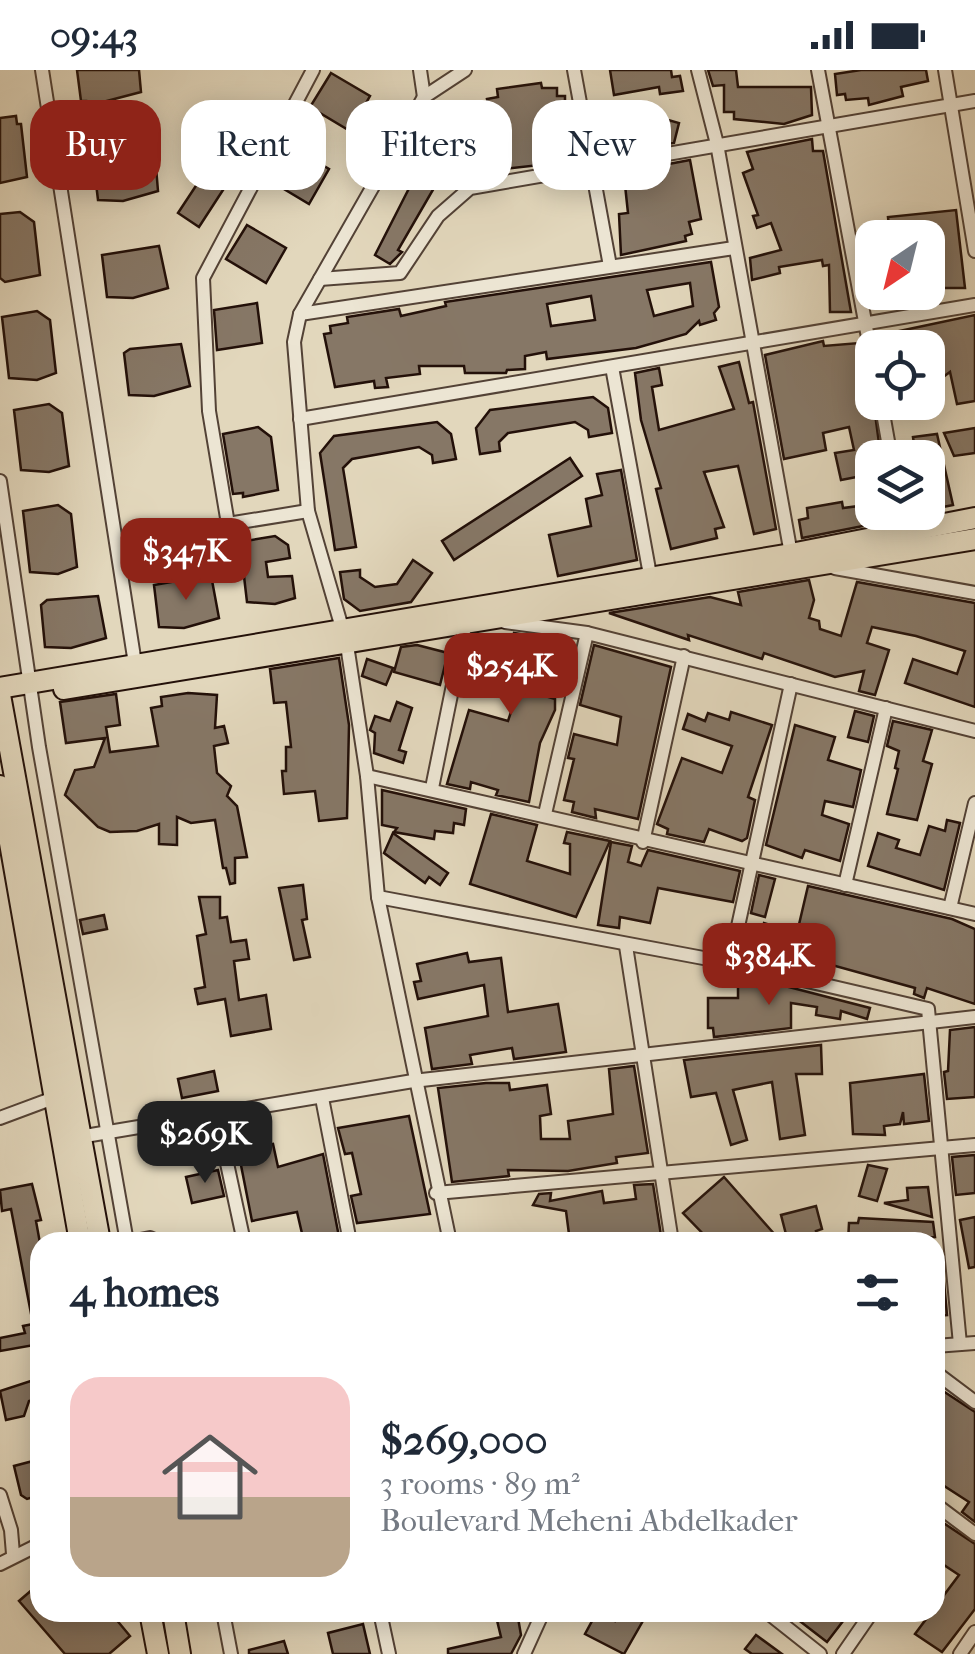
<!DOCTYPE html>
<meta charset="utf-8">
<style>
body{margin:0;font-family:"IM FELL French Canon",serif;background:#f2f2f3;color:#1f2937;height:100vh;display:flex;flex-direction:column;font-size:38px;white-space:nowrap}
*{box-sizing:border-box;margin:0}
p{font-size:32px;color:#747a83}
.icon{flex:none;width:55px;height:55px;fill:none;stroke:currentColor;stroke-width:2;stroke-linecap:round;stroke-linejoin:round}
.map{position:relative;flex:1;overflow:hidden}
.details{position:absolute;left:30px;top:1162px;width:915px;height:390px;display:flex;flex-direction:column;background:#fff;border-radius:30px;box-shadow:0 5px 25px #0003}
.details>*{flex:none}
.guide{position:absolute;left:30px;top:30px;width:915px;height:90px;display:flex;gap:20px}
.needle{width:65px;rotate:215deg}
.fabs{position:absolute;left:855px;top:150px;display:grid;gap:20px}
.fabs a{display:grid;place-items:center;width:90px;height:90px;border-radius:20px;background:#fff;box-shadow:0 5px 25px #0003;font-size:50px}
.price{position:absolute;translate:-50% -85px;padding:0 22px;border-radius:20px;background:#8f2418;color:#fff;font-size:32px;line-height:65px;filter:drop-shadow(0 2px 5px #0008)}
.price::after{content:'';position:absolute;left:50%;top:60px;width:30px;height:22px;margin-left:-15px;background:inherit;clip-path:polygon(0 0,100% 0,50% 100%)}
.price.current{background:#222;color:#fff}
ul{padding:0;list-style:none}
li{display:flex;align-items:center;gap:30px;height:250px;padding:0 40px}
li span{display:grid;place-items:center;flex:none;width:280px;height:200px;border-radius:30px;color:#555}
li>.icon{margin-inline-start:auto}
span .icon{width:120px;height:120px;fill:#fffc;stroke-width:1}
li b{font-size:42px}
h2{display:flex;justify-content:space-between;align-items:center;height:120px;padding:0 40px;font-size:42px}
.tag{padding:0 35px;border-radius:30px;background:#fff;box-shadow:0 5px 25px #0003;font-size:35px;line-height:90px}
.tag.current{background:#8f2418;color:#fff}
.status{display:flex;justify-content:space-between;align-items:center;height:70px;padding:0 50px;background:#fff;direction:ltr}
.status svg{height:28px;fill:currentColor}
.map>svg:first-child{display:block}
</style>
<div class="status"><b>09:43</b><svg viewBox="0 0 49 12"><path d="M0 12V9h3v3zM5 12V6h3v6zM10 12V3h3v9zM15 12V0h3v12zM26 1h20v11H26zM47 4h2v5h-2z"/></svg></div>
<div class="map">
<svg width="975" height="1584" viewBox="0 0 975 1584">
<rect width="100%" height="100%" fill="#e2d7bc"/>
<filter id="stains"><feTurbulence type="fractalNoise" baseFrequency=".002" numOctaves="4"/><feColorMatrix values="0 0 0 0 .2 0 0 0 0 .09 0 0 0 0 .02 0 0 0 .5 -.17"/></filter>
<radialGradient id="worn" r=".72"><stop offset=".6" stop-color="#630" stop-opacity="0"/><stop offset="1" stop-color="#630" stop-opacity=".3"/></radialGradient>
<g fill="#867766" stroke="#231009" stroke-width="2.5" fill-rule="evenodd">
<path d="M77 0H139L141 22 99 33 96 65 83 64 86 31H81Z"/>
<path d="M610 0H671L672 7 680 6 683 21 660 24 659 17 614 25Z"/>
<path d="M708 0H736L738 17H811L812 45 784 54 734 49V42H724V15L713 16Z"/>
<path d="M861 0H926L928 11 901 17 903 26 869 35 868 28 846 30 845 24 837 25 835 4Z"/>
<path d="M331 3 370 26 350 61 310 37Z"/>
<path d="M541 13 542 18H557V26H565V56H569L571 81 548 83 549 94 486 101 476 39 489 38 487 29 498 27 497 19Z"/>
<path d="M221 40 260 63 199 157 178 143 217 84 200 74Z"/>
<path d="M644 43 679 53 674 73 642 78 597 68 599 49 640 56Z"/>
<path d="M16 46 17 54H21L27 107 0 113V48Z"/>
<path d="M812 69 813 81H823L851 242H830L829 195 823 196 822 190 779 197 780 203 752 210 750 188 781 180 771 153 757 158 753 146 758 145 743 103 753 99 747 82Z"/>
<path d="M290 76 329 99 309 134 269 110Z"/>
<path d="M150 79V85H155L158 121 123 131 98 130 93 88 99 83Z"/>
<path d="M424 89 451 105 445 115 438 111 398 180 402 182 390 194 375 185Z"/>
<path d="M690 90 701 149 689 152 692 164 685 166 686 171 621 185 619 144 628 143 625 115 661 111 658 96Z"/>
<path d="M956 140 965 218H928V195H940L937 170 890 168 888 147Z"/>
<path d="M20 142 34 152 40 205 5 212 0 208V144Z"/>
<path d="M247 155 286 178 266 213 226 189Z"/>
<path d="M159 176 168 218 133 228 107 227 102 185Z"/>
<path d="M711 192 719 237 714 243 716 250 700 255 699 251 686 264 636 278 547 289 546 282 525 286V299L507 300 506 303H465L464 296H419L420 304 386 308 388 317 375 318 374 311 335 317 324 264 331 263 330 256 348 253 347 247 399 239 401 246 446 236 445 232ZM690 213 693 236 654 246 647 220ZM591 226 595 250 551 256 547 234Z"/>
<path d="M257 233 262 273 217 280 214 240Z"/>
<path d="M37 241 50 250 56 303 37 310 9 308 2 247Z"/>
<path d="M975 245V331L957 334 950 302 928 318V278H893L890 263Z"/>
<path d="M823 271 824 276 859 273 862 292 869 299 881 388H872V404L841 410 835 383 854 380 849 357 823 363 826 380 784 389 765 285Z"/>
<path d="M181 274 190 316 154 326 129 325 124 283 130 279Z"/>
<path d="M739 292 749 333 753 332 776 459 754 464 738 396 704 402 724 457 715 459 717 468 671 479 656 419 661 418 641 350 635 303 659 298 662 315 652 317 659 360 734 339 719 297Z"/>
<path d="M593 327 608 338 612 363 589 367 588 360 575 352 508 363 499 372 500 381 480 384 476 358 490 340Z"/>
<path d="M49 334 62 343 69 396 49 402 21 400 14 340Z"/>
<path d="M437 352 451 364 456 389 433 393 432 385 419 377 352 389 343 398 356 477 335 480 320 383 334 366Z"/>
<path d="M258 357 271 367 278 420 243 427V423L233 424 223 364Z"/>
<path d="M975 358V383L954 386 944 363Z"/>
<path d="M937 364 953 435 928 440V388H916L913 367Z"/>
<path d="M570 388 582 406 454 490 442 471Z"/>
<path d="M621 400 637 490 558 506 549 465 591 456 586 429 602 425 597 404Z"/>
<path d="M842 432 843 438 859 436 863 456 802 468 799 450 808 448 807 438Z"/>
<path d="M58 435 71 444 77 497 58 504 30 502 23 441Z"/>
<path d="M275 466 288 475 290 488 266 492 268 507 292 506 295 528 275 534 247 532 240 472Z"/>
<path d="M413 490 432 503 411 532 360 541 344 529 340 502 360 500V507L375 517 397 514Z"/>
<path d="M211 505 219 548 184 558 159 557 154 515Z"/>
<path d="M809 510 814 530 809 548 819 551 820 559 841 566 857 512 975 533V637L905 613 913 589 957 604 965 581 916 566 872 557 867 573 889 580 875 625 859 621 864 601 835 607 764 583 762 589 688 565 689 570 609 543 710 527 741 535 738 522Z"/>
<path d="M98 526 106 568 71 578 45 577 41 535 47 530Z"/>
<path d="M514 563 570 572 561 605 553 603 545 626 555 629V640L540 673 529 732 496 725 498 720 471 712 470 719 447 714 469 640 508 651 518 621 474 607 482 581 494 584 497 571 511 574Z"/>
<path d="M417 575 448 583 440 615 394 602 401 577Z"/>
<path d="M594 575 671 597 638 749 595 739 596 748 572 742 574 732 564 730 574 689 568 688 574 664 617 675 621 647 580 635Z"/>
<path d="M339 588 349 655 347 748 319 751 315 721 284 724 282 701H286V677H291L286 632 274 633 270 599Z"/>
<path d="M367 589 393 598 386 615 362 606Z"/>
<path d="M188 623 217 625 215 658 224 656 228 673 214 676 217 703 231 716 227 726 237 736 247 787 235 788V813L230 814 226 798H223L215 750 191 753 177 747V775L159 774V754L137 761 110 762 98 757 65 725 75 700 94 697 105 668 66 673 60 632 116 624 120 655 106 657 110 682 158 676 151 638 162 636 161 627Z"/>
<path d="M397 632 412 638 399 680 406 682 403 693 374 683 375 663 370 660 375 646 390 651Z"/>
<path d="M855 641 874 646 868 672 848 667Z"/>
<path d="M731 642 772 655 748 727 755 730 747 768 742 771 709 759 704 772 667 764 668 759 657 754 682 688 722 703 732 676 683 659 688 644 705 651 708 643 729 650Z"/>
<path d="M893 651 932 660 923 691 932 694 917 750 887 744 898 699 895 698 899 681 887 676Z"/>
<path d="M795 655 835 667 828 690 861 700 853 737 825 731 822 745 849 754 840 791 805 780 802 788 766 775Z"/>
<path d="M382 720 466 739 464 755 454 753 453 763 435 761 434 769 394 762 397 758 382 755Z"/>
<path d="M491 744 537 755 527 791 570 804V774L564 773 567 762 610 771 576 847 470 814Z"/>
<path d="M947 750 960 753 944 820 868 796 878 763 899 770 896 778 920 785 929 756 945 761Z"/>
<path d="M393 763 448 803 440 815 429 807 425 813 384 783Z"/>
<path d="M611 772 632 776 628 792 641 796 648 780 740 801 733 832 658 818 650 853 620 847 619 858 598 855Z"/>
<path d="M759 805 775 809 765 847 751 843Z"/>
<path d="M303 815 307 849 302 850 310 887 294 890 279 818Z"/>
<path d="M808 816 952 849 975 859V934L927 918 924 928 914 924 915 918 745 871 747 860 762 862 764 853 797 863Z"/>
<path d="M199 827H220V848L227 847 231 872 246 870 249 889 234 891 239 930 266 925 271 959 231 966 225 929 198 934 195 919 205 917 197 866 206 864Z"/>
<path d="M104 845 107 859 83 864 80 850Z"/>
<path d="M467 883 469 892 501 888 508 942 558 934 566 982 514 989 512 978 470 985 472 994 432 999 425 958 488 946 484 915 418 929 414 912 421 911 417 894Z"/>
<path d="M738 907 765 911V916H785L870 938 867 949 841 941 840 949 816 945 817 937 791 933V958L714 967 713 958H708V928H738Z"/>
<path d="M975 957V1027L947 1029 944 1002 948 1001 950 960Z"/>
<path d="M821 975 822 1004H796L805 1065 780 1069 772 1012 733 1020 747 1070 731 1075 716 1023 691 1027 684 990Z"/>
<path d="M634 996 648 1083 616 1087 617 1093 568 1101 508 1100 509 1106 452 1112 438 1018 486 1013H509L510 1020 547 1015 551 1044 540 1046 541 1069H570L568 1051 613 1044 609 999Z"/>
<path d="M214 1001 218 1021 182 1028 178 1009Z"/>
<path d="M924 1004 929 1051 904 1054 903 1042 900 1054 884 1056 885 1065 853 1064 850 1013Z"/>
<path d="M409 1046 430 1144 357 1153 351 1126 361 1124 352 1083 345 1084 338 1058Z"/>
<path d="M273 1074 278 1097 323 1084 340 1172H304L297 1142 252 1151 238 1080Z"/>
<path d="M975 1085V1123L956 1125 952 1087Z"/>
<path d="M868 1095 887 1099 877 1131 859 1126Z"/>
<path d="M218 1100 224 1126 192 1133 186 1107Z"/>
<path d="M724 1107 777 1167 771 1172H711L683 1143Z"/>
<path d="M32 1114 41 1150 36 1151 40 1173V1274L0 1281V1268L25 1263 23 1256 33 1254 11 1139 2 1141 0 1120Z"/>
<path d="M653 1114 662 1172H570L566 1141 533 1135 539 1124 551 1123 550 1131 602 1121 604 1133 636 1129 634 1115Z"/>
<path d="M928 1117 932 1147 884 1133 908 1130 907 1118Z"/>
<path d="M816 1136 822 1159 816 1161 819 1172H788L781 1145Z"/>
<path d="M975 1147V1197L969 1198 960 1150Z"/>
<path d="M859 1148 933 1152 935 1167 848 1172 849 1153H858Z"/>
<path d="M935 1189H942L947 1245 935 1246Z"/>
<path d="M40 1308V1328L29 1331 24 1346 6 1350 0 1321Z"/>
<path d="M943 1321 975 1342V1452L962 1442 969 1432 935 1410V1322L940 1326Z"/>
<path d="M33 1391 40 1402V1425L27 1429 21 1425 14 1396Z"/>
<path d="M942 1452 975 1474V1539L942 1582 915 1564 959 1505 935 1489V1462Z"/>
<path d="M40 1513V1542H110L130 1566 109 1584H65L19 1531Z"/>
<path d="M495 1542H517L521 1565 511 1584H448V1579L501 1567Z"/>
<path d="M597 1542 615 1551 620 1542H648L624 1584 585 1564Z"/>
<path d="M788 1542H850L827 1572Z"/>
<path d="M363 1554 370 1584H333L328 1563Z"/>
<path d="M756 1565 782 1584H752L745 1579Z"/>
<path d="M284 1571 288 1584H249V1580Z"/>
</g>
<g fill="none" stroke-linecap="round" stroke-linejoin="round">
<g stroke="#534236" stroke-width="16">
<g id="street">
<path d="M42 0 136 600"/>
<path d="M420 0 424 27"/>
<path d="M574 0 610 196"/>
<path d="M698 0 717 74 791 484"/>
<path d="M818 0 872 289"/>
<path d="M945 0 975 181"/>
<path d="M320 209 400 203 438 146 470 118 975 31"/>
<path d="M300 244 734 178"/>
<path d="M612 297 650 505"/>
<path d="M881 332 891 388"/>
<path d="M300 349 975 235"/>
<path d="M0 411 39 677 127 1172"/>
<path d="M308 441 228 454 209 341 203 208 313 0"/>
<path d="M835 498 975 523"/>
<path d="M505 552 587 563 975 661"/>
<path d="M791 614 730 893 928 939 960 1274"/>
<path d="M367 706 975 844"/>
<path d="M432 718 465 556"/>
<path d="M545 744 587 563"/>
<path d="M643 772 684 586"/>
<path d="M845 815 886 638"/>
<path d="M378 827 730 893"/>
<path d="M950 838 975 733"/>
<path d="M626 876 672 1172"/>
<path d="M322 1028 350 1172"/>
<path d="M217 1047 244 1172"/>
<path d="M0 1048 59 1026"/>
<path d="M79 1067 413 1011 975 947"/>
<path d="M436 1123 975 1075"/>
<path d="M130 1172 150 1168 159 1172"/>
<path d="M450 1172 378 827 367 706 347 575 308 441 294 272 300 244 424 27 465 0"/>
<path d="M935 1276 975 1273"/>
<path d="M935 1302 975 1332"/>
<path d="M0 1425 11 1460 13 1484"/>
<path d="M935 1434 975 1464"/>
<path d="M0 1494 40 1474"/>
<path d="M223 1542 231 1584"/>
<path d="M380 1542 389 1584"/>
<path d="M767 1542 820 1584"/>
<path d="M524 1584 543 1542"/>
<path d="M843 1584 872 1542"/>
<path d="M960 1584 975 1562"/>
</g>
</g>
<g stroke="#231009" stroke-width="24">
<g id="primary">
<path d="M0 618 791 484 975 448"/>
<path d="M64 619 975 469"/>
<path d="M0 625 100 1172"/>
<path d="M0 716 80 1172"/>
<path d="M150 1542 158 1584"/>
<path d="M173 1542 180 1584"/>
</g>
</g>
<use href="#street" stroke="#ece5d3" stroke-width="12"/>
<use href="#primary" stroke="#e2d7bc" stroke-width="20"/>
</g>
<rect width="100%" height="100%" filter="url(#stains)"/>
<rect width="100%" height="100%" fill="url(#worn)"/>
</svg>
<div class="fabs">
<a><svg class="needle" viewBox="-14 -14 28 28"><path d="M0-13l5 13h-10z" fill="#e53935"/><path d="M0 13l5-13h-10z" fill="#747a83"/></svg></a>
<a><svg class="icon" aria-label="locate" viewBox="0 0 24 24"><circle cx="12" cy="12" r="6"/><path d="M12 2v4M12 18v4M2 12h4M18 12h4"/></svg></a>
<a><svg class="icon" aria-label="layers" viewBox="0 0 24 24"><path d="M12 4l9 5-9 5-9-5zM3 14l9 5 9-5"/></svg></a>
</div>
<b class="price" style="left:186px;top:533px">$347K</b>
<b class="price" style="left:511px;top:648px">$254K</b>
<b class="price" style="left:769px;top:938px">$384K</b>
<b class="price current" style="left:205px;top:1116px">$269K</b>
<div class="guide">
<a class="tag current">Buy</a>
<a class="tag">Rent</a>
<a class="tag">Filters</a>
<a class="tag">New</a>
</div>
<section class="details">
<h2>4 homes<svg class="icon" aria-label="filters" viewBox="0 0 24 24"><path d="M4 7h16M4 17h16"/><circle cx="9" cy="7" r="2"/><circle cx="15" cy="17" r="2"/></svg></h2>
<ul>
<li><span style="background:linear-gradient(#f6c9c9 60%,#b9a48a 0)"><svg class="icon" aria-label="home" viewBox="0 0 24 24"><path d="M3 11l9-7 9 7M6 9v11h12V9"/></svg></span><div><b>$269,000</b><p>3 rooms · 89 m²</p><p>Boulevard Meheni Abdelkader</p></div></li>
</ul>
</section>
</div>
